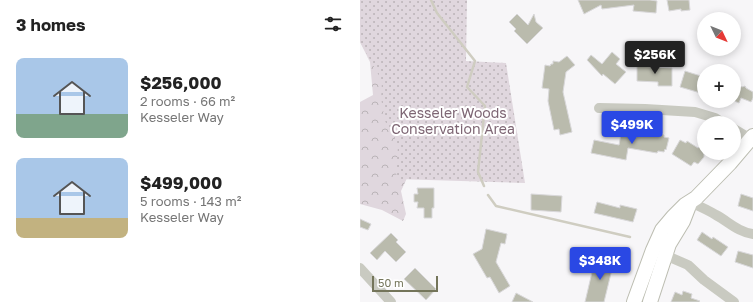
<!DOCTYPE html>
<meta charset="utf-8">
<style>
body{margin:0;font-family:"Golos Text",sans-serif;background:#f6f6f6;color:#222;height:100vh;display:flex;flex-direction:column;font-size:15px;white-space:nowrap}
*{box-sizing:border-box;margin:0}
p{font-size:13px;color:#767676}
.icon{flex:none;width:22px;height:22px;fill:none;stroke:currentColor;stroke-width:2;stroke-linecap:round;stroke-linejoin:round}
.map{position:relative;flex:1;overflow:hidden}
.details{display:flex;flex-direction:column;background:#fff;width:360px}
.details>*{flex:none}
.needle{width:26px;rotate:133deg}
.tools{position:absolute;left:337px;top:12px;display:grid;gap:8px}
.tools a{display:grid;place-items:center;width:44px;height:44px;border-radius:50%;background:#fff;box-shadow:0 2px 10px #0003;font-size:20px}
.scale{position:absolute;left:12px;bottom:10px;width:66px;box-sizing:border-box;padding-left:4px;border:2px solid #74755a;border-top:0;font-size:11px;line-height:14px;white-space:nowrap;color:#74755a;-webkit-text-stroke:3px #fff;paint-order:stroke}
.price{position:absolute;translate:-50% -34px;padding:0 9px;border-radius:4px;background:#2a48e4;color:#fff;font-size:13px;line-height:26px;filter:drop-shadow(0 1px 2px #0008)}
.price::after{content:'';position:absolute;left:50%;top:24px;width:12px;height:9px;margin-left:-6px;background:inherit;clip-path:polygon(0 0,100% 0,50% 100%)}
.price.current{background:#222;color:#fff}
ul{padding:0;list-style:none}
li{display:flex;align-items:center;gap:12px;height:100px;padding:0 16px}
li span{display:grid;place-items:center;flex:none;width:112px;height:80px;border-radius:8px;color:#555}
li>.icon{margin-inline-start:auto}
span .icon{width:48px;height:48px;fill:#fffc;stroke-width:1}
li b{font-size:17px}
h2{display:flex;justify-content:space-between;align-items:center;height:48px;padding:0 16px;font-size:17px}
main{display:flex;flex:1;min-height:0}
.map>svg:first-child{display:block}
</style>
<main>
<section class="details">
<h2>3 homes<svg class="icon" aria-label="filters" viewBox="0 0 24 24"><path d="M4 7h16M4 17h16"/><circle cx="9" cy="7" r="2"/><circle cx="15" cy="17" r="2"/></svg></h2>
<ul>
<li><span style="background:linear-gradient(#a9c7e8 70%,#7fa58c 0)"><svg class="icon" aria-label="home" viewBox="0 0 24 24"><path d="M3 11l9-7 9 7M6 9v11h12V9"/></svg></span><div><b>$256,000</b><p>2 rooms · 66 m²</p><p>Kesseler Way</p></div></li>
<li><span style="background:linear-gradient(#a9c7e8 75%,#c2b280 0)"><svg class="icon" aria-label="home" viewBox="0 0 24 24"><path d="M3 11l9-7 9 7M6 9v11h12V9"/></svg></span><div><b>$499,000</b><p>5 rooms · 143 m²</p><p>Kesseler Way</p></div></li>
</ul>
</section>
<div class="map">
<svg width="393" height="302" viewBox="0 0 393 302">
<defs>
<pattern id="forest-crowns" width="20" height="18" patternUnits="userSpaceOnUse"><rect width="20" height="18" fill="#e0d7de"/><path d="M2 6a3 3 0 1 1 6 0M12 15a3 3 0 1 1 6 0" fill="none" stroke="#bab3b7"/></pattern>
<pattern id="park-dots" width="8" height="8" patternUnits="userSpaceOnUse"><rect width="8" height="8" fill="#e0d7de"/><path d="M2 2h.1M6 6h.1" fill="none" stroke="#bab3b7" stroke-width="1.8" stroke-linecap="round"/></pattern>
</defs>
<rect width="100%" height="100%" fill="#f7f6f8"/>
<path fill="url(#forest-crowns)" d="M0 0H66L48 176 41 191 46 214 43 221 22 210 0 204V102L13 95 10 62 0 42Z"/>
<path fill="url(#park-dots)" d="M0 0H107L106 61 146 63 165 183 36 179 38 145 25 121 21 98 22 81 0 42Z"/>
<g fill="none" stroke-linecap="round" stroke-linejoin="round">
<g stroke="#cfcdc1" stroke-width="2.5">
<path d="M71 0 77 13 115 61 107 87 125 106 118 172 124 186"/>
<path d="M128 195 136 206 270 237"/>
</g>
</g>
<g fill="#babbad" stroke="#d9d8da">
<path d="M218 0H290L297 1 296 13 273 11 274 5 242 9 241 5 224 14Z"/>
<path d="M307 0H329L330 10 321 11V9L309 11Z"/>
<path d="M157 14 168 25 174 14 176 22 183 28 167 44 154 31 156 29 149 22Z"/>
<path d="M252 52 260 59 256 64 266 72 255 84 243 74 242 76 227 60 231 55 242 64Z"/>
<path d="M207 56 215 65 206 72 203 92 212 132 200 135 199 129 194 130 188 101 189 89 182 88 185 65 190 66 191 64H193V61L199 62Z"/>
<path d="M277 66 312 68V86H298V82L277 81Z"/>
<path d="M325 71 344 77V94L320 87Z"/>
<path d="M374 83 382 87 385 86 386 88 393 92V98L391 102 381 98 379 103 374 101Z"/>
<path d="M284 131 304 135V137L309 138 306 150 305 149 304 152 298 151 297 153 268 148 266 160 231 153 234 140 259 145 261 134 277 137 278 132 284 133Z"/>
<path d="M320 140 326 143 327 141 338 148 344 143V157L338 164 334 162 331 166 312 154Z"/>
<path d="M57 188H74V208H72V218H64V208H57L58 202H54V194H58Z"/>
<path d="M171 194 202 196 201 212 171 210Z"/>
<path d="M381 194 393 198V211L378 206Z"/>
<path d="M237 202 260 208V205L277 209 273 222 234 213Z"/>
<path d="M0 219 11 224 8 230 0 227Z"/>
<path d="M126 229 147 234 145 244 141 243 136 262 150 286 139 293 130 277 127 278 113 254 122 249Z"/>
<path d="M342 232 352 239 353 237 368 247 361 256 337 240Z"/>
<path d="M31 233 38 240 36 242 46 252 36 262 25 251 17 260 10 253Z"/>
<path d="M378 251 393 255V268L375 262Z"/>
<path d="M239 257 254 261 244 302H225L233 268H236Z"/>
<path d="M55 268 76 289 66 300 44 279Z"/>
<path d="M323 291 332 294 331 298 340 301 339 302H311L315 292 322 295Z"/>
<path d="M156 293 173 302H152Z"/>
</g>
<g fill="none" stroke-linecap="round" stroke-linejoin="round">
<g stroke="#bcbdb1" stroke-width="16">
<g id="secondary">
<path d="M274 302 293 250 302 230 313 217 325 205 336 198 370 163 393 136"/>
<path d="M290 302 309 244 323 221 330 203"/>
</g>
</g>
<g stroke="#c9cac1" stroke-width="10">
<path d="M239 108 285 109 335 112 355 118 363 123"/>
<path d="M374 129 391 139"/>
<path d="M330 202C339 206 348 210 356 215 369 222 378 232 393 234"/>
<path d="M300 253 328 265 344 280 374 302"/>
<path d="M0 268 31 302"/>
</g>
<use href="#secondary" stroke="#fff" stroke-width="14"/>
</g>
<g text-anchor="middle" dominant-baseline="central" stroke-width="4" stroke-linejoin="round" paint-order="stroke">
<g font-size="14" fill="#7e6674" stroke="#fff">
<text x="93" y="112">Kesseler Woods<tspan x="93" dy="16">Conservation Area</tspan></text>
</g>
</g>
</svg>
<div class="tools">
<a><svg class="needle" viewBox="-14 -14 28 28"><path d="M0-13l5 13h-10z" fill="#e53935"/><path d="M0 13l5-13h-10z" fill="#767676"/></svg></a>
<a>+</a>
<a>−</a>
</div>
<div class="scale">50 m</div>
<b class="price current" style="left:295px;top:75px">$256K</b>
<b class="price" style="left:272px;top:145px">$499K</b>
<b class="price" style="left:240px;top:281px">$348K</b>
</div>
</main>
